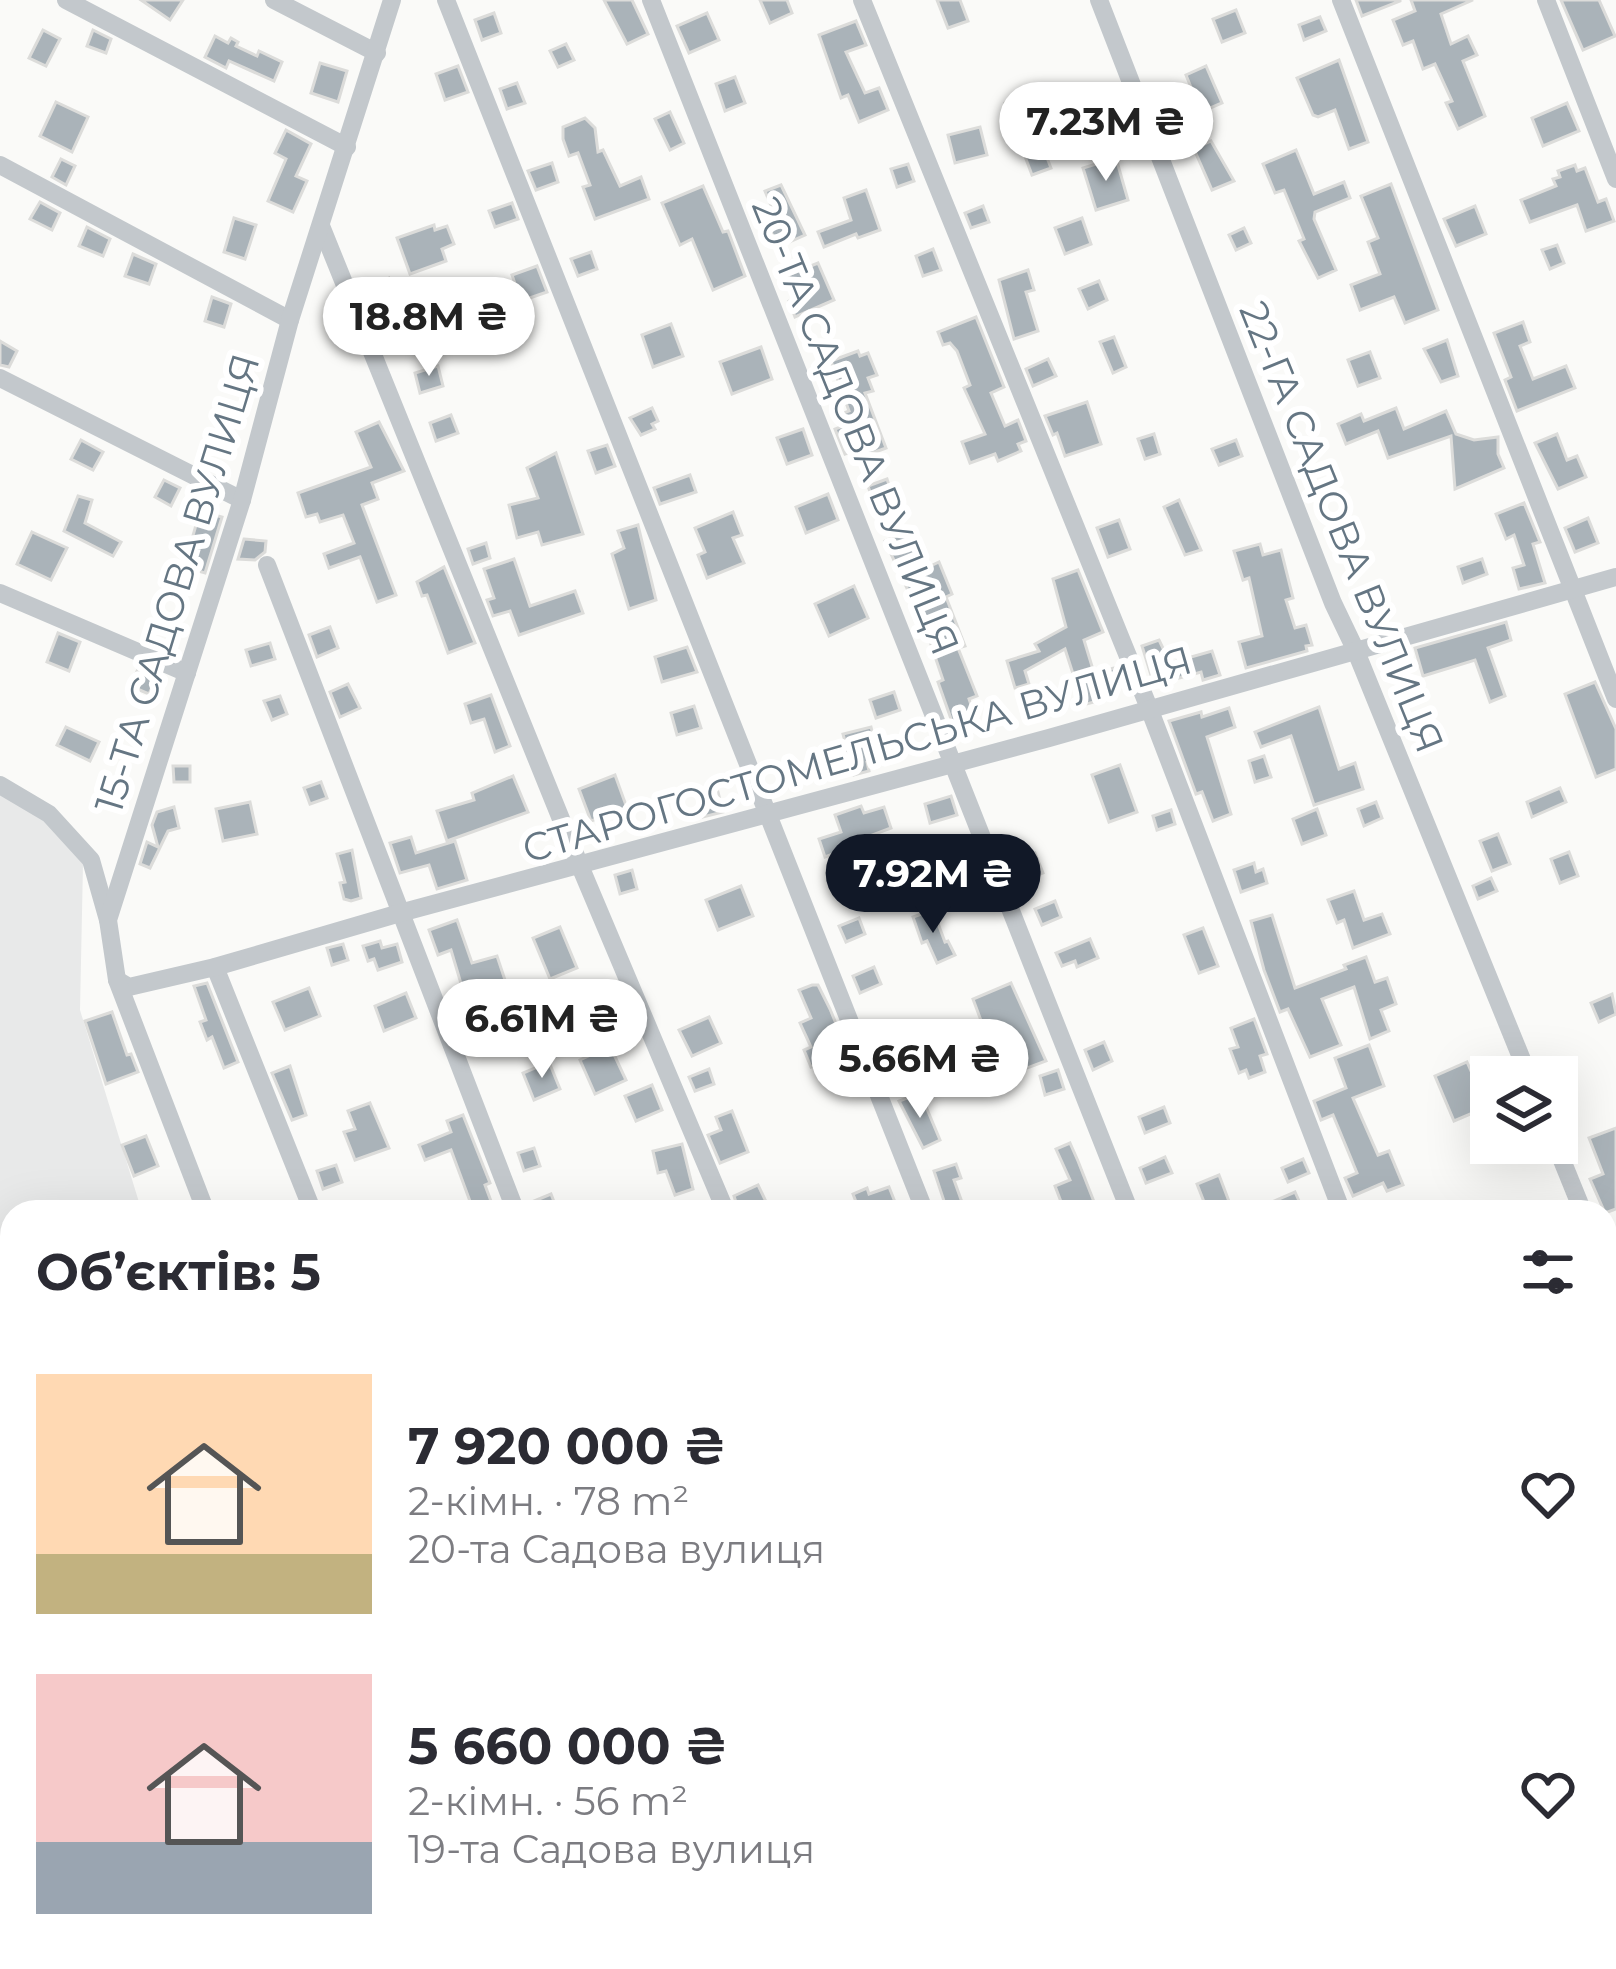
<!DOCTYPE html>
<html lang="uk">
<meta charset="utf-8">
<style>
body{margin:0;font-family:Montserrat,sans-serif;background:#f7f7f7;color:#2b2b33;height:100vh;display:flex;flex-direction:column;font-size:45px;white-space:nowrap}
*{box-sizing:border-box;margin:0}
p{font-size:39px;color:#7c7c81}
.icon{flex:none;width:66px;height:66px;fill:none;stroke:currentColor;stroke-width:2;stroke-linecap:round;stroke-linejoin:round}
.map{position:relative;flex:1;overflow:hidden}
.sheet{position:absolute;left:0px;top:1200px;width:1617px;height:771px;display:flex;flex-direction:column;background:#fff;border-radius:36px 36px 0 0;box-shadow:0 12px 48px #0002}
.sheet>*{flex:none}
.fabs{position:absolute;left:1470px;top:1056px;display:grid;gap:24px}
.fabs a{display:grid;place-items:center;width:108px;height:108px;border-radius:0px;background:#fff;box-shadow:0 12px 48px #0002;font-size:60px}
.price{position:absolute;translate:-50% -102px;padding:0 27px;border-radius:42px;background:#fff;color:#222;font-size:39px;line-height:78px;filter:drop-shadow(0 3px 6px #0008)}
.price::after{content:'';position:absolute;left:50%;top:72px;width:36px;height:27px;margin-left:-18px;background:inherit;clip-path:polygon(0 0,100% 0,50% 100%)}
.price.on{background:#111827;color:#fff}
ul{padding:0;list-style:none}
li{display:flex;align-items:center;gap:36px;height:300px;padding:0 36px}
li span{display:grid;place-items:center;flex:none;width:336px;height:240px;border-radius:0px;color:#555}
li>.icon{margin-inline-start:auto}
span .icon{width:144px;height:144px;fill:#fffc;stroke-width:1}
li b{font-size:51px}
h2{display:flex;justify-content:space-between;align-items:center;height:144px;padding:0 36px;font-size:51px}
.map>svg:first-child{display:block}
</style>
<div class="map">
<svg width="1616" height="1969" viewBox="0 0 1616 1969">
<rect width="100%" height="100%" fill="#fafaf8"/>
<path fill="#e8e9e9" d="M0 788 39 812 83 864 80 1010 142 1212H12V1959H405L386 1969H0Z"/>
<g fill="#aab3b9" stroke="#dcdcda" stroke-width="3">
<path d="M141 0H183L170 20Z"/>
<path d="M604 0H632L648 34 627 44Z"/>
<path d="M760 0H787L792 13 770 23Z"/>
<path d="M937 0H960L968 21 948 28Z"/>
<path d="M1356 0H1400V1L1362 16Z"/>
<path d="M1411 0H1473L1441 14 1451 44 1468 36 1477 55 1463 61 1485 116 1458 129 1446 103 1452 101 1435 64 1423 69 1413 41 1403 45 1393 20 1415 11Z"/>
<path d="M1561 0H1599L1615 36 1583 50Z"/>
<path d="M1236 10 1245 33 1222 42 1213 19Z"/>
<path d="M494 13 501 33 482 40 475 20Z"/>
<path d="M707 13 719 40 689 53 677 26Z"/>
<path d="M1320 17 1326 31 1304 40 1299 25Z"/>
<path d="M856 21 866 45 846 52 865 93 879 88 888 110 859 122 848 95 841 98 819 35Z"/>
<path d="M43 30 60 39 46 66 29 58Z"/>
<path d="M93 30 111 39 106 53 87 46Z"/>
<path d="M215 36 228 43 231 38 238 42 236 46 257 56 259 51 282 62 274 81 229 61 226 68 205 57Z"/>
<path d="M566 44 574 60 558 67 550 51Z"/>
<path d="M1339 60 1368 142 1349 149 1335 110 1318 117 1313 115 1297 78Z"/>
<path d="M320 63 347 71 338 102 311 93Z"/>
<path d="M458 66 468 92 445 100 436 74Z"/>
<path d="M1206 66 1222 103 1201 112 1186 75Z"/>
<path d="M735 77 745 103 725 111 716 84Z"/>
<path d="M517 83 525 103 507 109 500 89Z"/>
<path d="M1031 92 1040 114 1031 117 1051 168 1032 175 1005 103Z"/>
<path d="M56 102 88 117 72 152 40 136Z"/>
<path d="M1567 103 1579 131 1543 146 1532 118Z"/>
<path d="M670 112 684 143 670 150 655 119Z"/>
<path d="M585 118 595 128 598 152 603 150 620 186 641 177 649 199 595 219 583 187 590 185 578 153 569 156 563 139V127Z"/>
<path d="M980 127 987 155 955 163 948 135Z"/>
<path d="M286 130 311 144 296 176 307 181 293 212 268 201 286 159 275 153Z"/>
<path d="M1211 141 1234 181 1212 190 1194 149Z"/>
<path d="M1296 150 1314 194 1344 182 1350 198 1315 212 1314 219 1336 270 1318 278 1299 241 1304 239 1284 190 1275 193 1263 164Z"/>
<path d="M1116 158 1128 200 1096 210 1083 168Z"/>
<path d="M61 159 75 166 66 185 52 177Z"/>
<path d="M552 163 558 182 536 190 528 171Z"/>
<path d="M908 164 914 181 897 187 891 169Z"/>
<path d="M1575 165 1577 171 1585 168 1598 202 1606 199 1614 221 1586 231 1577 205 1530 222 1521 200 1556 186 1553 179 1560 177 1558 171Z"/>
<path d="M1391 184 1438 310 1405 323 1394 297 1360 310 1351 285 1380 274 1368 242 1378 238 1361 196Z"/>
<path d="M781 185 805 235 778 247 765 219 775 215 765 191Z"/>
<path d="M703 186 723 232 728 231 745 276 713 290 692 239 680 245 662 203Z"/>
<path d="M866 190 880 230 858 238 856 234 824 247 818 232 851 220 844 198Z"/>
<path d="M40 202 60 213 52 230 30 219Z"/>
<path d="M512 203 518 219 495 227 489 211Z"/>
<path d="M983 206 989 222 971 228 965 213Z"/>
<path d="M1475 206 1486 234 1456 246 1444 219Z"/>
<path d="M234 218 256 225 245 259 224 252Z"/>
<path d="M1082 218 1091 244 1065 254 1055 228Z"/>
<path d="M434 225 435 230 447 226 454 244 442 249 446 261 410 274 397 238Z"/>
<path d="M87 227 110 239 103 256 79 246Z"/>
<path d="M1244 228 1251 243 1236 250 1229 235Z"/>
<path d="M1557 245 1564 263 1550 269 1542 250Z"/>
<path d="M933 249 941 270 923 276 916 256Z"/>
<path d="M591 252 597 269 578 276 571 259Z"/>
<path d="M133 254 156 264 149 284 125 276Z"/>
<path d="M818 263 834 300 795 317 789 301 798 297 788 275Z"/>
<path d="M537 266 547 292 521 301 512 275Z"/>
<path d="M1028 270 1034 290 1026 292 1038 331 1014 339 999 280Z"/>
<path d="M389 278 395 292 373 302 367 289Z"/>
<path d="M1099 281 1107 300 1088 309 1079 289Z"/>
<path d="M212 297 231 304 224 327 205 321Z"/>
<path d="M976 317 1004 387 991 393 1005 426 1018 420 1026 441 1018 444 1021 451 998 461 995 454 970 463 962 442 985 434 964 388 970 385 957 351 950 343 943 345 938 332Z"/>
<path d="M1523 322 1530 342 1520 346 1533 379 1566 366 1575 388 1517 411 1505 380 1511 377 1494 333Z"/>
<path d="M671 324 683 356 653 367 642 335Z"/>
<path d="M1114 337 1126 367 1113 373 1100 342Z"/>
<path d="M1447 340 1458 376 1441 382 1424 349Z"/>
<path d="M0 341 17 351 9 367 0 365Z"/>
<path d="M761 347 772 379 732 394 720 362Z"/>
<path d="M858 351 860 356 868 353 877 375 868 378 873 391 865 393 886 448 856 459 853 451 845 454 835 429 843 426 839 415 849 411 831 361Z"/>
<path d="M1370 352 1380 378 1358 386 1348 360Z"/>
<path d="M1048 359 1056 376 1033 386 1026 369Z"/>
<path d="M438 366 443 386 420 393 415 373Z"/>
<path d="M1087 402 1101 444 1065 456 1057 433 1053 435 1045 416Z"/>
<path d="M652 408 658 421 652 424 655 429 641 435 630 418Z"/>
<path d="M1396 408 1404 429 1446 411 1456 434 1474 440 1498 437V454L1504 468 1455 489 1451 436 1388 458 1378 431 1346 444 1338 424 1361 414 1364 421Z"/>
<path d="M451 415 458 433 436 441 430 423Z"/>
<path d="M379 422 404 471 372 483 378 499 362 505 396 595 377 602 360 557 329 568 324 554 354 543 343 515 320 522 317 514 306 517 298 493 371 467 356 432Z"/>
<path d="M803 429 812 455 787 464 777 438Z"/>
<path d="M1154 434 1160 454 1145 459 1138 439Z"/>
<path d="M1557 434 1567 460 1577 456 1586 477 1558 489 1535 443Z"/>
<path d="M81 440 103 452 93 470 71 459Z"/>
<path d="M1236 440 1242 456 1219 465 1212 449Z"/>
<path d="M607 445 615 466 596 473 588 451Z"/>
<path d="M556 453 583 534 542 545 538 532 517 538 509 505 538 498 527 468Z"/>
<path d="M690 475 696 492 660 504 654 488Z"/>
<path d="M887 479 892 494 873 501 868 486Z"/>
<path d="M164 480 180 488 171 506 155 497Z"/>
<path d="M828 494 838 520 806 533 796 507Z"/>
<path d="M78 496 92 500 85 523 121 542 113 556 64 531Z"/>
<path d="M1179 500 1201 550 1185 555 1164 507Z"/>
<path d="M1524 503 1540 542 1533 544 1545 583 1519 589 1513 568 1524 565 1514 535 1506 539 1496 514Z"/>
<path d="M200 511 222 517 205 573 184 567Z"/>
<path d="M733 512 742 535 733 538 744 563 707 578 698 555 705 552 695 528Z"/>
<path d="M1588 518 1598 543 1575 552 1565 528Z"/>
<path d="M1119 520 1130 549 1108 557 1097 528Z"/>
<path d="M638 525 656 600 629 609 612 554 624 548 618 531Z"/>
<path d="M907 531 924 569 939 562 952 594 946 597 965 646 958 648 977 696 969 699 978 725 956 733 938 682 943 680 925 627 885 541Z"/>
<path d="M32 532 67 548 51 580 17 564Z"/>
<path d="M244 539 266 541 265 552 255 560 238 559Z"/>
<path d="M486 543 490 558 473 564 468 549Z"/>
<path d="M1260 544 1263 555 1281 550 1293 598 1286 600 1295 628 1306 625 1312 645 1306 646 1307 651 1246 668 1239 642 1262 636 1249 578 1243 580 1234 551Z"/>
<path d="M514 559 530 606 575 591 583 613 519 635 510 611 493 616 487 600 494 598 484 569Z"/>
<path d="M1482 559 1487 574 1463 583 1458 567Z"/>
<path d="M444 567 475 643 448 653 427 595 422 596 417 582Z"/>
<path d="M1078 570 1103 632 1084 640 1094 673 1118 667 1123 684 1102 690 1105 699 1083 705 1065 649 1025 671 1029 684 1015 688 1007 661 1039 651 1035 644 1066 627 1053 579Z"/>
<path d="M854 586 868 618 829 636 815 604Z"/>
<path d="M1506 622 1511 640 1488 648 1505 696 1490 702 1475 660 1423 676 1415 648Z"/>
<path d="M330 627 338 648 317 657 309 635Z"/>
<path d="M58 633 80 642 69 671 47 662Z"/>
<path d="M1159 640 1170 663 1212 651 1220 675 1203 680 1201 672 1154 685 1142 646Z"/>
<path d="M270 643 275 659 251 666 246 650Z"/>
<path d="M687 647 697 672 662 682 655 657Z"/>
<path d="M139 667 158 675 149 694 130 686Z"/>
<path d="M1595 682 1616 729V769L1596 777 1565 694Z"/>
<path d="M348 684 360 708 340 717 330 692Z"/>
<path d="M894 692 900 710 876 718 870 700Z"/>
<path d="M491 695 510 746 495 752 484 719 471 723 465 704Z"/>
<path d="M280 696 287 714 272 720 264 701Z"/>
<path d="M694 706 701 728 677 735 671 713Z"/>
<path d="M1319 707 1339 769 1355 763 1363 789 1314 805 1291 736 1261 747 1255 732Z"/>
<path d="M1229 708 1235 727 1207 737 1231 814 1213 821 1202 792 1196 794 1169 721 1201 712 1202 717Z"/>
<path d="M66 727 99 742 90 761 57 745Z"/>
<path d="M871 727 879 759 867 762 869 771 854 775 843 734Z"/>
<path d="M1264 756 1271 777 1255 782 1249 761Z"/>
<path d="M1120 765 1137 812 1109 822 1092 775Z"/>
<path d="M173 766H190V782H174Z"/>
<path d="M615 775 627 808 591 821 579 789Z"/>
<path d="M513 776 528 812 447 841 437 811 474 800 472 793Z"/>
<path d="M321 782 327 798 310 804 304 788Z"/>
<path d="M1560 788 1566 802 1532 817 1527 802Z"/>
<path d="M718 792 723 812 703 817 698 797Z"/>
<path d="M951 796 957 815 930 823 925 804Z"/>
<path d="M250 802 257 834 223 841 216 809Z"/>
<path d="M1376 802 1382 818 1364 826 1358 809Z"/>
<path d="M861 806 864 813 884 807 891 828 872 835 883 862 851 875 841 851 825 857 819 839 841 832 835 815Z"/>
<path d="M174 807 179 828 168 831 150 868 140 864 147 842 158 847 152 825 157 812Z"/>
<path d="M1317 809 1326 835 1302 844 1293 819Z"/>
<path d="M1171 810 1175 824 1157 830 1153 816Z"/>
<path d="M1498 834 1510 864 1492 871 1480 841Z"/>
<path d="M411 837 416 853 455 841 467 880 437 889 429 865 400 873 390 843Z"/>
<path d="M949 837 956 857 942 861 936 842Z"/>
<path d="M352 850 361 898 351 901 344 899 340 883 345 882 337 854Z"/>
<path d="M1569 852 1578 876 1560 883 1551 859Z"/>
<path d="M1035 853 1043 873 1018 883 1010 863Z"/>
<path d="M1254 863 1256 872 1263 869 1267 883 1241 892 1234 870Z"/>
<path d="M632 870 637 889 620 894 615 875Z"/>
<path d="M1491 878 1497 891 1478 899 1473 886Z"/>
<path d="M741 886 753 916 718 930 706 900Z"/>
<path d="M1354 891 1364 920 1382 914 1390 934 1353 948 1344 920 1337 923 1328 900Z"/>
<path d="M1055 901 1061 917 1042 925 1035 909Z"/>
<path d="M933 910 945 942 948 941 955 955 937 963 927 941 922 943 913 917Z"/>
<path d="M1272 915 1295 988 1346 969 1344 965 1366 957 1375 982 1387 978 1396 1004 1381 1010 1389 1031 1370 1039 1354 987 1322 999 1341 1045 1310 1057 1288 1009 1280 1012 1264 970 1251 921Z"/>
<path d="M859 918 865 934 846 942 839 926Z"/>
<path d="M457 920 472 963 497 956 506 983 474 993 471 985 462 987 451 950 438 955 429 930Z"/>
<path d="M560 927 577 968 550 979 533 938Z"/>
<path d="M1203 928 1218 966 1199 973 1184 935Z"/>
<path d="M1090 939 1098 958 1077 967 1075 961 1062 966 1056 953Z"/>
<path d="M380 941 382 948 397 944 402 962 378 970 374 959 368 961 363 946Z"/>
<path d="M343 944 348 960 332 965 327 948Z"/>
<path d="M874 967 881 984 860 993 853 976Z"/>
<path d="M600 982 607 1000 581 1010 574 993Z"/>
<path d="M207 983 238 1062 224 1068 212 1037 207 1040 200 1022 206 1020 194 986Z"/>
<path d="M1011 983 1046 1061 978 1086 972 1072 941 1083 936 1069 966 1058 961 1045 986 1034 973 999Z"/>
<path d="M812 985H818L830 1009 837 1026 832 1029 842 1055 811 1067 804 1050 811 1047 800 1023 811 1018 799 990Z"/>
<path d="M309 988 320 1016 285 1030 273 1002Z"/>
<path d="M406 993 416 1018 384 1031 375 1006Z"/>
<path d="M1612 994 1616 1014 1599 1022 1591 1003Z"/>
<path d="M112 1012 127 1055 131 1054 138 1072 106 1084 85 1021Z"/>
<path d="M709 1017 721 1043 692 1056 679 1030Z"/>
<path d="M1254 1019 1267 1054 1260 1056 1265 1072 1249 1078 1246 1070 1239 1073 1230 1049 1238 1047 1231 1028Z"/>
<path d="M1104 1042 1112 1061 1093 1070 1085 1050Z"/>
<path d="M1369 1045 1384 1086 1353 1098 1378 1155 1389 1151 1403 1185 1387 1191 1383 1183 1353 1196 1345 1178 1357 1173 1333 1115 1321 1120 1314 1101 1346 1088 1335 1058Z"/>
<path d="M610 1046 626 1080 595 1094 580 1060Z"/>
<path d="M549 1062 560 1089 534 1100 523 1073Z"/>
<path d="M1467 1062 1487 1107 1454 1121 1435 1076Z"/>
<path d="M290 1066 306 1115 292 1120 272 1073Z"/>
<path d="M709 1069 714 1084 695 1091 689 1077Z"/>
<path d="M1058 1070 1064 1089 1045 1095 1040 1076Z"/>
<path d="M652 1085 662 1110 636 1121 625 1096Z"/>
<path d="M915 1095 919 1104 924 1102 940 1140 923 1148 899 1101Z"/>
<path d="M370 1103 389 1148 355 1160 344 1132 355 1129 348 1111Z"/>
<path d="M1164 1107 1170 1123 1145 1133 1139 1117Z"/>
<path d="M732 1111 748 1152 720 1163 708 1135 721 1130 716 1117Z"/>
<path d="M463 1115 490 1183 485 1185 495 1212H474L451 1150 425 1160 419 1145 451 1132 447 1121Z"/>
<path d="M1616 1128V1209L1605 1213 1590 1179 1603 1174 1589 1138Z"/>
<path d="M146 1136 158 1166 134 1176 122 1145Z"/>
<path d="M1070 1143 1078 1161 1098 1212H1065L1055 1186 1070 1180 1056 1149Z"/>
<path d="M682 1144 693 1189 675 1195 666 1171 658 1173 653 1151Z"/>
<path d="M534 1148 540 1166 524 1171 518 1153Z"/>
<path d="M1165 1157 1172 1173 1146 1183 1140 1168Z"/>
<path d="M1303 1159 1309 1173 1288 1182 1282 1168Z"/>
<path d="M956 1164 961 1178 954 1180 963 1205 947 1210 934 1171Z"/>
<path d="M336 1165 342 1182 323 1189 317 1171Z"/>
<path d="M1219 1175 1233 1212H1208L1197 1184Z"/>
<path d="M758 1185 771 1212H739L734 1196Z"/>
<path d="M889 1187 899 1212H860L853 1194 867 1188 869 1194Z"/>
<path d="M1295 1192 1304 1212H1249Z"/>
<path d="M551 1194 558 1212H529L527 1204Z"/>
</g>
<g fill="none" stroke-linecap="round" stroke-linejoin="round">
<g stroke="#c3c8cc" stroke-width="18">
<path d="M66 0 347 147"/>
<path d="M274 0 377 53"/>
<path d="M446 0 925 1212"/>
<path d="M651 0 1130 1212"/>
<path d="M862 0 1149 708 1342 1212"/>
<path d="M1099 0 1333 603 1355 649 1529 1077"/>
<path d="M1341 0 1616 699"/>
<path d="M1546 0 1616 179"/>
<path d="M0 165 290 320"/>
<path d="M321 226 580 866 726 1212"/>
<path d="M0 378 242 500"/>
<path d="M267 565 516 1212"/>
<path d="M0 593 187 673"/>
<path d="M0 785 49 814 91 860 108 920"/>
<path d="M215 967 313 1212"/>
<path d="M117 980 129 987 215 967 400 913 1049 738 1616 577"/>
<path d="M1555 1143 1583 1212"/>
<path d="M206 1212 117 980 108 920 242 500 290 320 392 0"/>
<path d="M1605 1266 1616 1297"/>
<path d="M1605 1739 1616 1746"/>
<path d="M1605 1958 1616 1966"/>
<path d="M608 1959 611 1969"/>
<path d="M809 1959 813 1969"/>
<path d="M1017 1959 1021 1969"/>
<path d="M1258 1959 1272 1969"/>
</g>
</g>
<g text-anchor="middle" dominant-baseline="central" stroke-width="12" stroke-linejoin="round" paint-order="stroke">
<g font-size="39" fill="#657683" stroke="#fff">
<text transform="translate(856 426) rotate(68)">20-ТА САДОВА ВУЛИЦЯ</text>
<text transform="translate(1342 527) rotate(68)">22-ГА САДОВА ВУЛИЦЯ</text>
<text transform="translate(177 583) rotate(-73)">15-ТА САДОВА ВУЛИЦЯ</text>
<text transform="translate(857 754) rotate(-16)">СТАРОГОСТОМЕЛЬСЬКА ВУЛИЦЯ</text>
</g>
</g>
</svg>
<div class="fabs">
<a><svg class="icon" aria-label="layers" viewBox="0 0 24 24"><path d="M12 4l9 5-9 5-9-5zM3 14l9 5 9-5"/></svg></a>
</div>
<b class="price" style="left:1106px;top:184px">7.23M ₴</b>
<b class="price" style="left:429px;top:379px">18.8M ₴</b>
<b class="price on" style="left:933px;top:936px">7.92M ₴</b>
<b class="price" style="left:542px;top:1081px">6.61M ₴</b>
<b class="price" style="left:920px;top:1121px">5.66M ₴</b>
<section class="sheet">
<h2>Об’єктів: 5<svg class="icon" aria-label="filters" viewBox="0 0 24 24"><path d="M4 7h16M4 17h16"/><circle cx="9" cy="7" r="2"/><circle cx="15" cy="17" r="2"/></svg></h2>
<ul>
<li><span style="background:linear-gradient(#ffd9b3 75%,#c2b280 0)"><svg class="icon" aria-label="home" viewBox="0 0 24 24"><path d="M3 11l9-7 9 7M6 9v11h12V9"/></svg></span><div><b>7 920 000 ₴</b><p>2-кімн. · 78 m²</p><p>20-та Садова вулиця</p></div><svg class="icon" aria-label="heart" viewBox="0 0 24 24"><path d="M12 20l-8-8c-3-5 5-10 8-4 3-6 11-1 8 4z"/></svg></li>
<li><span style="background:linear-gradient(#f6c9c9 70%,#9aa5b1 0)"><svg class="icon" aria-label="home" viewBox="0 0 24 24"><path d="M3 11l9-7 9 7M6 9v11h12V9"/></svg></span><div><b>5 660 000 ₴</b><p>2-кімн. · 56 m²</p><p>19-та Садова вулиця</p></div><svg class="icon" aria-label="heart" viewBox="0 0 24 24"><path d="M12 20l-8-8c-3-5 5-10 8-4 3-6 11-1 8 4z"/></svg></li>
</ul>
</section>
</div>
